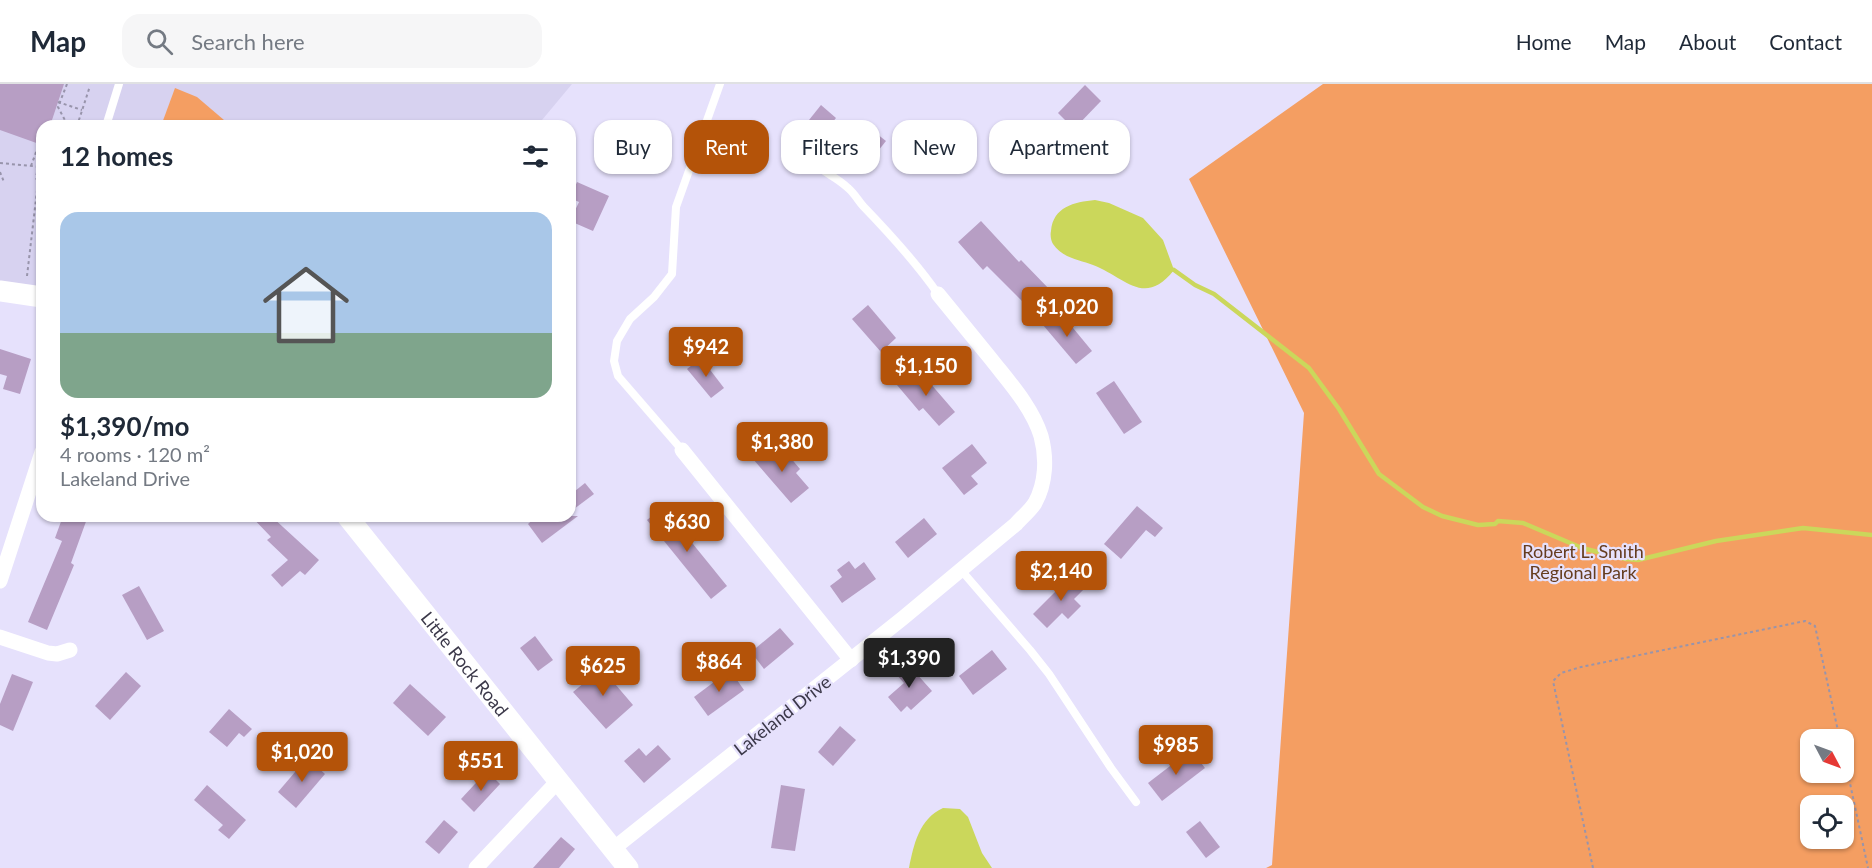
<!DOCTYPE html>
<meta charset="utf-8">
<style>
body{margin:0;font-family:Lato,sans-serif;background:#f6f6f7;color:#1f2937;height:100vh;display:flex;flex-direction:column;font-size:22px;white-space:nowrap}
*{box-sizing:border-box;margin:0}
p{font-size:20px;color:#747a83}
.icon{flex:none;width:33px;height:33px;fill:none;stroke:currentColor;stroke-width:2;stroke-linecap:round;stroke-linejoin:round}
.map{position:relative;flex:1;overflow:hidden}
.panel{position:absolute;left:36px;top:36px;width:540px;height:402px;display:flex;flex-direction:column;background:#fff;border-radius:18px;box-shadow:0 2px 4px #0004}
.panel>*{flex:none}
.guide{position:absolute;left:594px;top:36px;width:570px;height:54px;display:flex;gap:12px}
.needle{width:39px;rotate:131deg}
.controls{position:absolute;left:1800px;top:645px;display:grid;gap:12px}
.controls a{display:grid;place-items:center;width:54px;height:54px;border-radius:12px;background:#fff;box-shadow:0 2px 4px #0004;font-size:30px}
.price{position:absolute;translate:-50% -51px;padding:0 14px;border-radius:6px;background:#b45309;color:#fff;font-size:20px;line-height:39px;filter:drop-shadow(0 2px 3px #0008)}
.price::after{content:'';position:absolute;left:50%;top:36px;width:18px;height:14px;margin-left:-9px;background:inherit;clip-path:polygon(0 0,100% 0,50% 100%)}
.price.active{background:#222;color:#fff}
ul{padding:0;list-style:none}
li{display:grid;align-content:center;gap:12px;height:318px;padding:0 24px}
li+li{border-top:2px solid #e0e1e3}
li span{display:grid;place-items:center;height:186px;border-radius:18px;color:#555}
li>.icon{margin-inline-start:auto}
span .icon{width:108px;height:108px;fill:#fffc;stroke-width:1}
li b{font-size:26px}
h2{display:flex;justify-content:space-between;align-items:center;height:72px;padding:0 24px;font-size:26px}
.tag{padding:0 21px;border-radius:18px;background:#fff;box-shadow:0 2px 4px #0004;font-size:21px;line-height:54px}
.tag.active{background:#b45309;color:#fff}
header{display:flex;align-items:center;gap:36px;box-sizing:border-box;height:84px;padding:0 30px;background:#fff;border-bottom:2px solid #e0e1e3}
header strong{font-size:28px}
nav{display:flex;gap:33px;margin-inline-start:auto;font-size:21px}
.search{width:420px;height:54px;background:#f6f6f7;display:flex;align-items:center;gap:15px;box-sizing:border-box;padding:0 21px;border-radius:18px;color:#747a83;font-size:22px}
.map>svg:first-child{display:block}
</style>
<header>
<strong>Map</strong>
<div class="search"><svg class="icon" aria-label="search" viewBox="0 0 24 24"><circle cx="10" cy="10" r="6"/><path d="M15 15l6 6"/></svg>Search here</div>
<nav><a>Home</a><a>Map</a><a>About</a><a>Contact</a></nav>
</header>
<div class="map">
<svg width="1872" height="784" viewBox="0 0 1872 784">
<rect width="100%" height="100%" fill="#e6e1fc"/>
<path fill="#d7d2f0" d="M0 0H572L537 42H42V209L0 201Z"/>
<g fill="#f49e62" fill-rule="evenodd">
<path d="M1323 0H1872V784H1266L1272 781 1304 329 1189 95ZM1810 656H1844V688H1810ZM1810 722H1844V754H1810Z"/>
<path d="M175 4 197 13 231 42H161Z"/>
</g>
<g fill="#cbd75b">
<path d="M1095 116 1109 119 1143 134 1163 156 1174 186C1144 224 1125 193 1093 181 1080 176 1062 174 1053 160 1051 157 1050 151 1051 147 1053 123 1074 118 1095 116Z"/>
<path d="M943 724 960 725 968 733 982 769 992 784H909C914 760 919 735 943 724Z"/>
</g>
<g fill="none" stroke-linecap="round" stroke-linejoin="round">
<path stroke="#cbd75b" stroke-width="4.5" d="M1174 186 1195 201 1214 210 1309 284 1339 325 1379 390 1423 423 1442 432 1478 441 1495 440 1498 437 1523 439 1582 464 1626 475 1638 476 1716 457 1803 444 1872 451"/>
</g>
<g fill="#b79ec4">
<path d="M0 0H64L50 42H42V61L0 46Z"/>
<path d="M1085 1 1101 17 1074 45 1058 29Z"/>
<path d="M821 21 836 34 824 49 809 36Z"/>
<path d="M868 43 886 57 874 72 856 58Z"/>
<path d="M577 98 609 112 593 147 570 137 579 118 570 114Z"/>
<path d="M981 137 1019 178 1021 176 1051 207 1031 226 987 182 983 186 958 158Z"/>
<path d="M868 221 896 254 881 268 852 235Z"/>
<path d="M1059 227 1092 267 1076 280 1043 241Z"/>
<path d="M0 265 31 275 20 310 3 305 7 292 0 290Z"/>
<path d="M701 274 724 304 711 314 687 285Z"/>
<path d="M917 284 955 328 939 342 923 324 919 327 897 301Z"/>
<path d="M1114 297 1142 338 1124 350 1096 309Z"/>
<path d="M771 360 784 375 789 372 800 385 796 389 809 404 791 419 753 375Z"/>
<path d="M972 360 987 379 971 392 978 400 964 411 942 384Z"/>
<path d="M585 399 594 410 570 428V411Z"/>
<path d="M1137 422 1163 444 1155 453 1146 446 1121 475 1104 460Z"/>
<path d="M663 423 727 502 711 515 647 436Z"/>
<path d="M63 432H88L71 479 74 481 47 546 28 538 62 457 55 454Z"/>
<path d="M251 432H271L319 476 305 491 300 487 282 503 271 491 288 476 267 456 271 453Z"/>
<path d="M537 432H578L542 459 528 440Z"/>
<path d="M924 434 937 450 908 474 895 458Z"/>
<path d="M849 477 855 485 864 478 876 495 842 519 830 502 842 493 837 486Z"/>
<path d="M1074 489 1087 502 1074 515 1081 522 1068 535 1062 529 1047 544 1033 530Z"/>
<path d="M139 502 164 547 147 556 122 511Z"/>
<path d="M780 544 794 560 764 585 751 568Z"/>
<path d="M535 552 553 576 538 587 520 564Z"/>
<path d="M992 566 1007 585 973 611 959 592Z"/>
<path d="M907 579 932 607 911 626 907 622 901 628 888 613 904 599 895 589Z"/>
<path d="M598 580 633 621 606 645 573 608 590 594 586 590Z"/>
<path d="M730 586 744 606 708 632 694 613Z"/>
<path d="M126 588 141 602 110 636 95 622Z"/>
<path d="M12 590 33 598 13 647 0 641V620Z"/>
<path d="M410 600 446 633 428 652 393 619Z"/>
<path d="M229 625 252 645 244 653 239 649 227 663 209 648Z"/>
<path d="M840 642 856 656 833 682 818 668Z"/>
<path d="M658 661 671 675 644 699 624 677 639 664 646 672Z"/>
<path d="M1191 666 1205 684 1162 717 1148 699Z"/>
<path d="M307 674 325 690 296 724 278 708Z"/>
<path d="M487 687 500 700 474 728 461 715Z"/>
<path d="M207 701 246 736 229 755 218 746 223 741 194 716Z"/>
<path d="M781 701 805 705 795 767 771 764Z"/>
<path d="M444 736 458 748 439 770 425 758Z"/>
<path d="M1200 737 1220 763 1206 774 1186 748Z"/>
<path d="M561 753 575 765 559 784H533Z"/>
</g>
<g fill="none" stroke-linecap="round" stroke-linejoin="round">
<g stroke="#9894ab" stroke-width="2" stroke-dasharray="3 3" stroke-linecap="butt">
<path d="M67 0 58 23 68 42"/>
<path d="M58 18 82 26"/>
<path d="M77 42 90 2"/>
<path d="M0 79 42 83"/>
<path d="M31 82 39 60"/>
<path d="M0 88 4 98"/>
<path d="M27 192 38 98 36 94 38 83"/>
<path d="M1844 671 1868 784"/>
<path d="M1593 784 1553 597 1561 589 1581 583 1805 537 1815 542 1840 656"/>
</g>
<g stroke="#fff" stroke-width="8">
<path d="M106 42 119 0"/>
<path d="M808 73C819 87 836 92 848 104 854 109 858 116 863 122 890 150 916 178 938 210"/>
<path d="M682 366 618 292 614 277 617 257 630 235 654 213 672 190 676 123 720 0"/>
<path d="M961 486 1030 566 1049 590 1111 684 1136 718"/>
</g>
<g stroke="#fff" stroke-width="15">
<path d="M682 366 851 576"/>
<path d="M0 497 42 368"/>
<path d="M0 553 48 569 57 570 70 566"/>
<path d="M613 765 903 534 1016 440C1022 433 1030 427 1035 419 1046 399 1047 374 1041 352 1032 323 1009 298 991 275 973 253 956 232 938 210"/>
<path d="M476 784 558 697"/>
</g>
<g stroke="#fff" stroke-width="21">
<path d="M0 207 42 213"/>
<path id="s1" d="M347 432 628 784"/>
</g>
</g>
<g text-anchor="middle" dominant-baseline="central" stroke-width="4.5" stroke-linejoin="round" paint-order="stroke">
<g font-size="18" fill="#653c1f" stroke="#e6e1fc">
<text x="1583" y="467">Robert L. Smith<tspan x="1583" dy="21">Regional Park</tspan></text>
</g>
<g font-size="18" fill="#3b3849" stroke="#e6e1fc">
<text stroke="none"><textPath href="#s1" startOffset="189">Little Rock Road</textPath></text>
<text transform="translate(782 631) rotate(-38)">Lakeland Drive</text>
</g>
</g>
</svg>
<div class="controls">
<a><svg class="needle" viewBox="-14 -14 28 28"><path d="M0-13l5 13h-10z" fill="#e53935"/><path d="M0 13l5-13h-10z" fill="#747a83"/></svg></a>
<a><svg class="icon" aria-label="locate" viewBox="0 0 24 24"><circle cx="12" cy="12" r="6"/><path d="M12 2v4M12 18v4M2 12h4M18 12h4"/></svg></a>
</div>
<b class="price" style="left:1067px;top:254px">$1,020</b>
<b class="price" style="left:706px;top:294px">$942</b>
<b class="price" style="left:926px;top:313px">$1,150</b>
<b class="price" style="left:782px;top:389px">$1,380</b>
<b class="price" style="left:687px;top:469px">$630</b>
<b class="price" style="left:1061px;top:518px">$2,140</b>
<b class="price active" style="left:909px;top:605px">$1,390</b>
<b class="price" style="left:719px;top:609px">$864</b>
<b class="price" style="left:603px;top:613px">$625</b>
<b class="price" style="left:1176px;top:692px">$985</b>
<b class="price" style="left:302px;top:699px">$1,020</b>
<b class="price" style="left:481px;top:708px">$551</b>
<div class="guide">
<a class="tag">Buy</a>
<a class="tag active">Rent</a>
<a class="tag">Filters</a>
<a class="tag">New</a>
<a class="tag">Apartment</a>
</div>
<section class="panel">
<h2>12 homes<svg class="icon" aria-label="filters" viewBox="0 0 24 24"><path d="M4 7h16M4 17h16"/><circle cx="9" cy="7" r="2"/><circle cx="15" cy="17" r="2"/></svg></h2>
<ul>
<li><span style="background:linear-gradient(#a9c7e8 65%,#7fa58c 0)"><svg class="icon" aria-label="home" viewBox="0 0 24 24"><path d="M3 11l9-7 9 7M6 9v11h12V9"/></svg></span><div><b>$1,390/mo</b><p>4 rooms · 120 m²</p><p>Lakeland Drive</p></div></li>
</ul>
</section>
</div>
